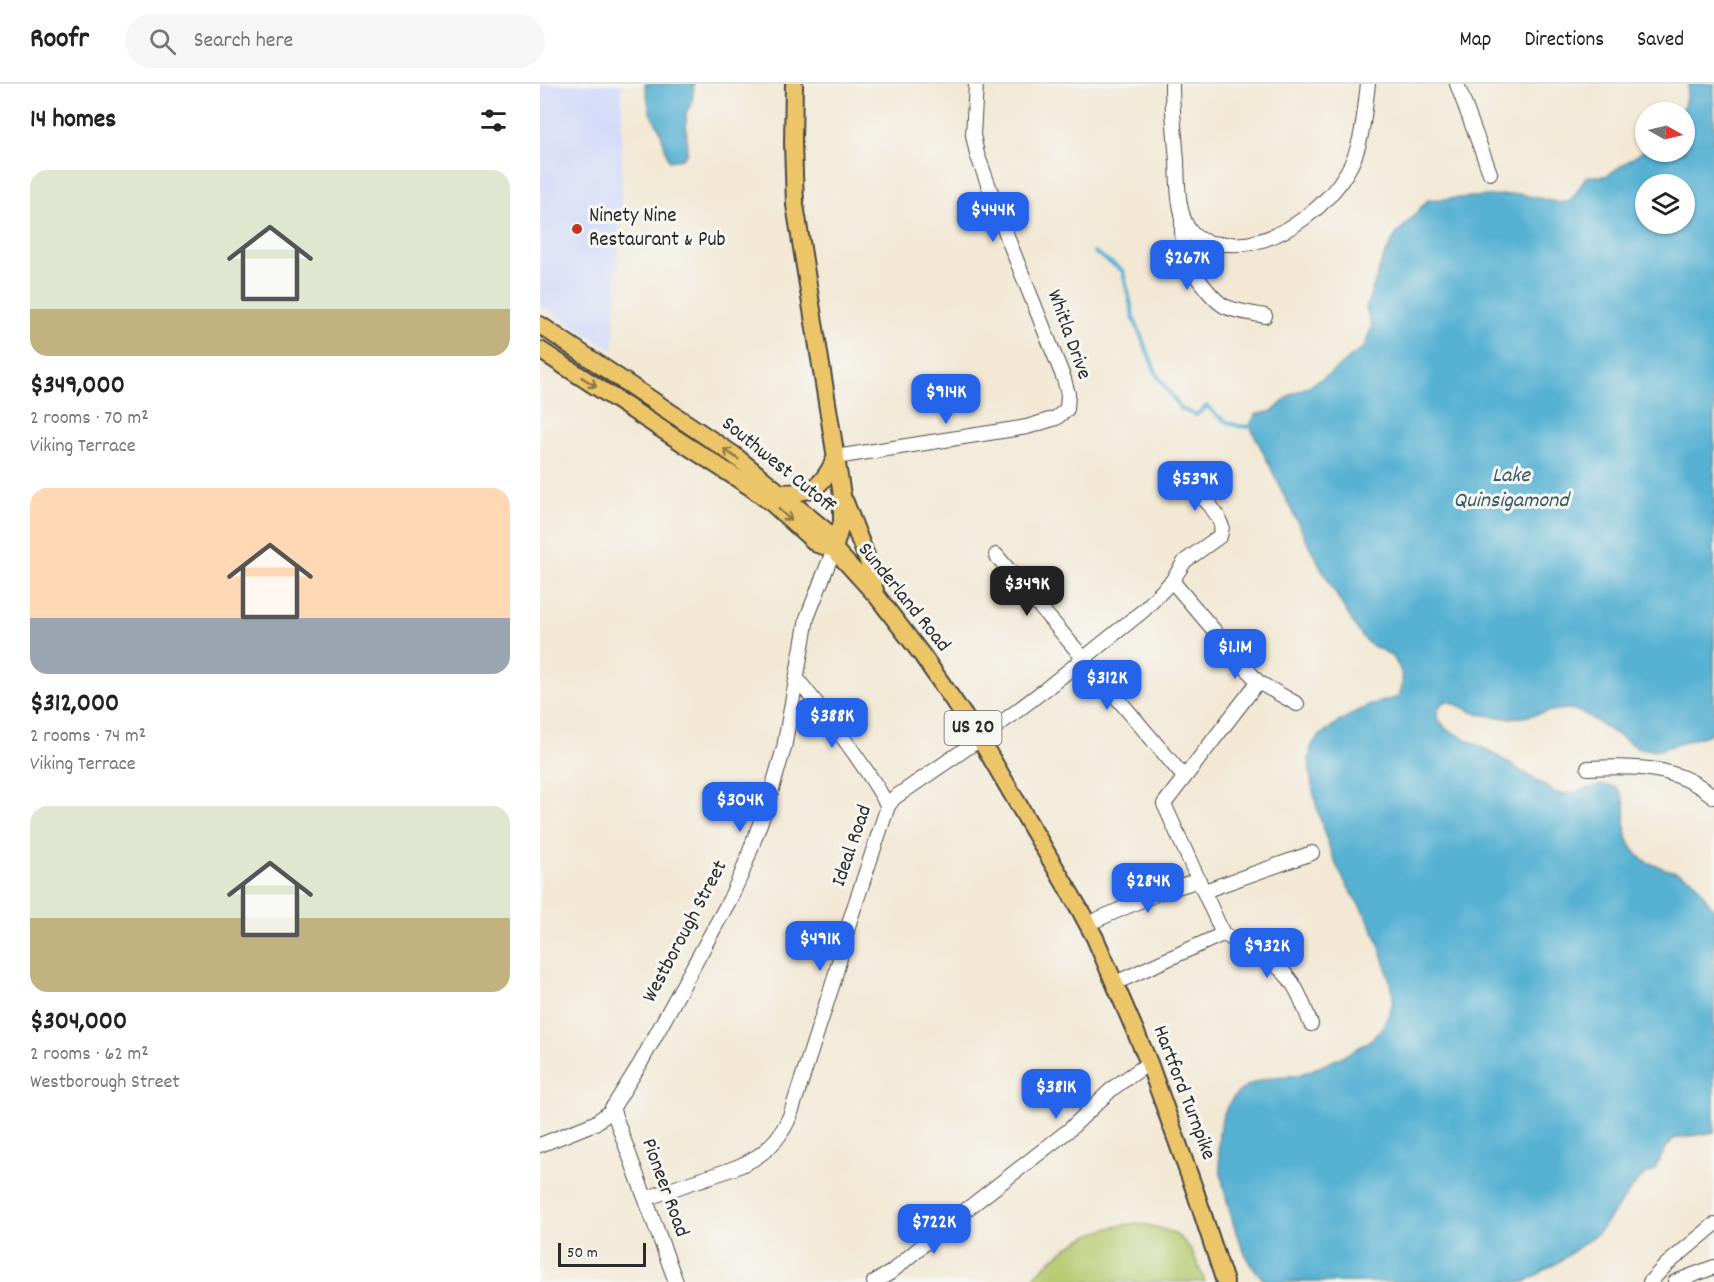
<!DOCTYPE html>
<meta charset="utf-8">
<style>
body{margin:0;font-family:Dekko,sans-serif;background:#f6f6f6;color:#222;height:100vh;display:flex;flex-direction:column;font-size:22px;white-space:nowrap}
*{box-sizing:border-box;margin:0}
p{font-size:20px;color:#767676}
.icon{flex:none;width:33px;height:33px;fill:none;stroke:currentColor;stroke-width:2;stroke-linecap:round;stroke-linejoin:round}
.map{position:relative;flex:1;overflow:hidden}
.drawer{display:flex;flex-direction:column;background:#fff;width:540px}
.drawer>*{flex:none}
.needle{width:39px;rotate:98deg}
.buttons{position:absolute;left:1095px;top:18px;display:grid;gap:12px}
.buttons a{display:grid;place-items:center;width:60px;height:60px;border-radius:50%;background:#fff;box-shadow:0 2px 4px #0004;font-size:30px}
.scale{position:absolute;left:18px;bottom:15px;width:88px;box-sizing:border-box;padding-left:6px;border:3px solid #2b2b2b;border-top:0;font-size:16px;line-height:21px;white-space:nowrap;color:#2b2b2b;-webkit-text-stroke:4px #f6f6f2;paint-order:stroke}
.price{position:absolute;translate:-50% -51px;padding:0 14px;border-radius:12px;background:#2563eb;color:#fff;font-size:20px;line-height:39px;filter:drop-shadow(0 2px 3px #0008)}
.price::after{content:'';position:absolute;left:50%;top:36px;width:18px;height:14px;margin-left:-9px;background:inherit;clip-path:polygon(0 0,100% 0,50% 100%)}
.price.selected{background:#222;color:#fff}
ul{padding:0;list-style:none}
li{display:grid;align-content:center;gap:12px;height:318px;padding:0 30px}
li span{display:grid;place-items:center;height:186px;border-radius:18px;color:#555}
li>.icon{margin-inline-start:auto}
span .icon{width:108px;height:108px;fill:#fffc;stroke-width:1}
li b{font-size:26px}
h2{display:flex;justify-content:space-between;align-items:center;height:72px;padding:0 30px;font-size:26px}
header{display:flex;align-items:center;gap:36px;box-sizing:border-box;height:84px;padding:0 30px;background:#fff;border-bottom:2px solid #e0e0e0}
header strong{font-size:28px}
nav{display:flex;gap:33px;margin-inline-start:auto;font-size:21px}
.search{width:420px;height:54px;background:#f6f6f6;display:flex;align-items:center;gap:15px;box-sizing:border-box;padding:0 21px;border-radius:33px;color:#767676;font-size:22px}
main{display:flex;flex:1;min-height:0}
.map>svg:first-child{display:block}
</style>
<header>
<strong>Roofr</strong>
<div class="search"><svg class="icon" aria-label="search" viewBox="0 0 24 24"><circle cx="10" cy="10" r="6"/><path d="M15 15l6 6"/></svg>Search here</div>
<nav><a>Map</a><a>Directions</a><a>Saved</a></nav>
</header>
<main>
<section class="drawer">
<h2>14 homes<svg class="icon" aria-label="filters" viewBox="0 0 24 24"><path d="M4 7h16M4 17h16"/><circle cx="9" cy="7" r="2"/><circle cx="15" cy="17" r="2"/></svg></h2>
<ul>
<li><span style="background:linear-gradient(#dfe7d0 75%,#c2b280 0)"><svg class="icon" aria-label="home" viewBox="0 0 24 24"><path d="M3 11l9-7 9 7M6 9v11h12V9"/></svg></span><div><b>$349,000</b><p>2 rooms · 70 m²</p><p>Viking Terrace</p></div></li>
<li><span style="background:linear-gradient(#ffd9b3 70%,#9aa5b1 0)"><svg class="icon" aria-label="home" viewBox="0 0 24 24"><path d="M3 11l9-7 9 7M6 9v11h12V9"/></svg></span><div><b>$312,000</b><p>2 rooms · 74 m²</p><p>Viking Terrace</p></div></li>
<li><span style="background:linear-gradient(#dfe7d0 60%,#c2b280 0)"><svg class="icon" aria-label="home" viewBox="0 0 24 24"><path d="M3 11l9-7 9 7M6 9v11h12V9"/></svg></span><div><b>$304,000</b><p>2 rooms · 62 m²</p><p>Westborough Street</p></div></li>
</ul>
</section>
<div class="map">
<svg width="1174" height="1198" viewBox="0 0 1174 1198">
<rect width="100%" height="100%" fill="#f6f6f2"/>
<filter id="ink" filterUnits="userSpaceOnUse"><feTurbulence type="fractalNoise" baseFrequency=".0167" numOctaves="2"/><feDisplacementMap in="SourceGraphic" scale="12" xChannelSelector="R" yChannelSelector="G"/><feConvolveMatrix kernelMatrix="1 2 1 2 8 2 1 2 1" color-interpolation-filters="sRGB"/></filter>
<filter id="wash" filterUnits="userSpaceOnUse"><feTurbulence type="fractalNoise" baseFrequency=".008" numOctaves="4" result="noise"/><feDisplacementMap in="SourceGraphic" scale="24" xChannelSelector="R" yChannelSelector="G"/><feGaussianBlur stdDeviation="1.35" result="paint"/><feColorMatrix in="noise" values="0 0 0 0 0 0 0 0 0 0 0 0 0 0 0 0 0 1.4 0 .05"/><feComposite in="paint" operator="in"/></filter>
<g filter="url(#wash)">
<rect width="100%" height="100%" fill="#f2e8d4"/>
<path fill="#d1d9f9" d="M0 0H82V96L73 266 0 221Z"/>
<path fill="#b3c86b" stroke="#6f7a4b" stroke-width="1.5" d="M597 1139C645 1148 648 1155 665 1198H490C519 1164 552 1143 597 1139Z"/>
<g fill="#54b0d2" stroke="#406e7e" stroke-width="1.5" fill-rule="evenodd">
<path d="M105 0H154L152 18 146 29 147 69 141 75 129 77 120 46 110 28Z"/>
<path d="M1149 0H1174V647L1167 651 1119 666 1099 665 1045 630 1031 625 1016 626 983 633 965 634 937 630 909 617C900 618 897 624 897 633L906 645 949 667 1016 709C1041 714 1056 694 1077 704 1094 725 1078 737 1090 760 1104 787 1129 781 1152 795 1162 802 1164 817 1174 824V1048L1133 1055 1126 1064 1114 1087 1105 1091 1097 1098 1057 1150 1017 1179 985 1198H726C701 1174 693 1141 685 1108 674 1065 671 1009 725 995 737 991 750 993 761 990 781 983 823 965 837 950 845 941 853 924 853 913 853 905 850 898 848 890 844 874 838 855 830 839 819 819 805 801 796 780 786 757 759 678 774 658 780 650 791 643 799 638 818 626 835 617 857 614 868 599 861 577 845 568 839 564 833 563 828 559 822 553 816 544 812 537 773 475 743 407 710 342L715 331 733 327 752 310 768 303 788 291 825 262 832 242 826 224 842 177 856 151 888 116 979 110 1021 119 1029 117 1035 111 1045 94 1050 92H1066L1105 66 1144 68V28H1140L1144 22ZM1106 100H1144V140H1106Z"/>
</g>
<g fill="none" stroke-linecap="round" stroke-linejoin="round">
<path stroke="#54b0d2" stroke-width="4" d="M554 168 583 187 594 235 617 291 641 325 656 331 667 322C679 335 695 345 713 342"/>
</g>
</g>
<g filter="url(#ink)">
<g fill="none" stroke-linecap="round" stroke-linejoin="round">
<g stroke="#494744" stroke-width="16">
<g id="minor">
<path d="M632 0C632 26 635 51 637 77 638 99 637 125 648 144 656 157 669 160 683 160 692 160 702 161 711 159 749 151 788 121 807 88 823 62 824 30 828 0"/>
<path d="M917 0 950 89"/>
<path d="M642 133C641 166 645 180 667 206 672 212 677 218 684 222 696 228 712 229 725 232"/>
<path d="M296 373 487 343 516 334 527 325 528 310 524 295 470 160 437 70 433 51 436 0"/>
<path d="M456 471 644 693"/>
<path d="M632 497 718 598 757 620"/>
<path d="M257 595C290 636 322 676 348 722"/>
<path d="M1048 684C1094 682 1137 681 1174 713"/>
<path d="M664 807 772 769"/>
<path d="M547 840 618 809 659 796"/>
<path d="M683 850 624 720 718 598"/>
<path d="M683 850C707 863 738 876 753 900 761 912 765 926 771 940"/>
<path d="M575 899 683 850"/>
<path d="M72 1024 136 1198"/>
<path d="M0 1061 55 1039 70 1028 100 980 189 817 202 789 229 715 244 664 267 534 294 465"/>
<path d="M106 1115C123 1108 141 1102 159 1096 199 1083 232 1075 250 1032L294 896 310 836 348 722 354 714 440 655 507 604 604 526 632 497 645 477 680 452 682 443 678 433 670 421 648 400"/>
<path d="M334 1198 350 1189 404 1143 529 1046 573 1004 609 979"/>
<path d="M1110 1198 1126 1181 1174 1141"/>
<path d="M1135 1198 1174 1183"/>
</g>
</g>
<g stroke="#494744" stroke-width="20">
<g id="major">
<path d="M254 0 253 59 255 121 302 411V438L294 465"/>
<path d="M0 241 194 371 286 447 294 465 336 511 382 571 440 655 540 826 555 854 609 979 655 1107 685 1198"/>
<path d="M0 266 209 402 233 420 277 460 294 465"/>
<path d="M240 409C275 409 282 403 296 373"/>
<path d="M305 418 328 477 335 507"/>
</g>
</g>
<use href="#minor" stroke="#fff" stroke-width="14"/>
<use href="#major" stroke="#edc569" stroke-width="16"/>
</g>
<defs><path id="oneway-shaft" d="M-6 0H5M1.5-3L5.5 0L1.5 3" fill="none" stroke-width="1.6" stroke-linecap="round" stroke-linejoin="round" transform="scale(1.5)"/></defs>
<g stroke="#8c784a">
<use href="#oneway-shaft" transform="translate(49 298) rotate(33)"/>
<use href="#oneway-shaft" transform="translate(191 370) rotate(-145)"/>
<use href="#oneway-shaft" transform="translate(245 431) rotate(43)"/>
</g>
</g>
<circle fill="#c8321e" stroke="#f6f6f2" stroke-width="2" cx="37" cy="145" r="6"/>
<g text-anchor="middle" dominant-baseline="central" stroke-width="6" stroke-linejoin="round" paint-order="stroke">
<rect fill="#f6f6f2" stroke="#686867" stroke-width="1.5" x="404.5" y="627" width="57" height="34" rx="4.5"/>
<g font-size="20" font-weight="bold" fill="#2b2b2b">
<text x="433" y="644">US 20</text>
</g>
<g font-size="21" fill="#2b2b2b" stroke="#f6f6f2" text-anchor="start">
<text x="49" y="133">Ninety Nine<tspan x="49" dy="24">Restaurant &amp; Pub</tspan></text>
</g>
<g font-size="21" fill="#2b2b2b" stroke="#f6f6f2">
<text transform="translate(528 251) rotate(70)">Whitla Drive</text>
<text transform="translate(238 382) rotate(39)">Southwest Cutoff</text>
<text transform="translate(363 514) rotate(51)">Sunderland Road</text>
<text transform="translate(313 762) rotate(-71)">Ideal Road</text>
<text transform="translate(146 848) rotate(-62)">Westborough Street</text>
<text transform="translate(643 1009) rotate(69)">Hartford Turnpike</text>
<text transform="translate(124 1104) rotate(70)">Pioneer Road</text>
</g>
<g font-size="22" font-style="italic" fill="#395a65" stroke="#f6f6f2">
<text x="971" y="392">Lake<tspan x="971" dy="25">Quinsigamond</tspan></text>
</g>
</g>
</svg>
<div class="buttons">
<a><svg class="needle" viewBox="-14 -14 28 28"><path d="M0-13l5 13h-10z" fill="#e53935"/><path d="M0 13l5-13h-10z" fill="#767676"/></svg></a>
<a><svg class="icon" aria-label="layers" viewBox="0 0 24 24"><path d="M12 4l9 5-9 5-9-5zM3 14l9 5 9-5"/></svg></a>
</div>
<div class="scale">50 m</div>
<b class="price" style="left:453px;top:159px">$444K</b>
<b class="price" style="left:647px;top:207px">$267K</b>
<b class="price" style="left:406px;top:341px">$914K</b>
<b class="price" style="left:655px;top:428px">$539K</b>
<b class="price selected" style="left:487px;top:533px">$349K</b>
<b class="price" style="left:695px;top:596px">$1.1M</b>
<b class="price" style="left:567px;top:627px">$312K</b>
<b class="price" style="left:292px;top:665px">$388K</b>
<b class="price" style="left:200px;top:749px">$304K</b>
<b class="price" style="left:608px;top:830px">$284K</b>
<b class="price" style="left:280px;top:888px">$491K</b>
<b class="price" style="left:727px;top:895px">$932K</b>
<b class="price" style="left:516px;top:1036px">$381K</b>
<b class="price" style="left:394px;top:1171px">$722K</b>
</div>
</main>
